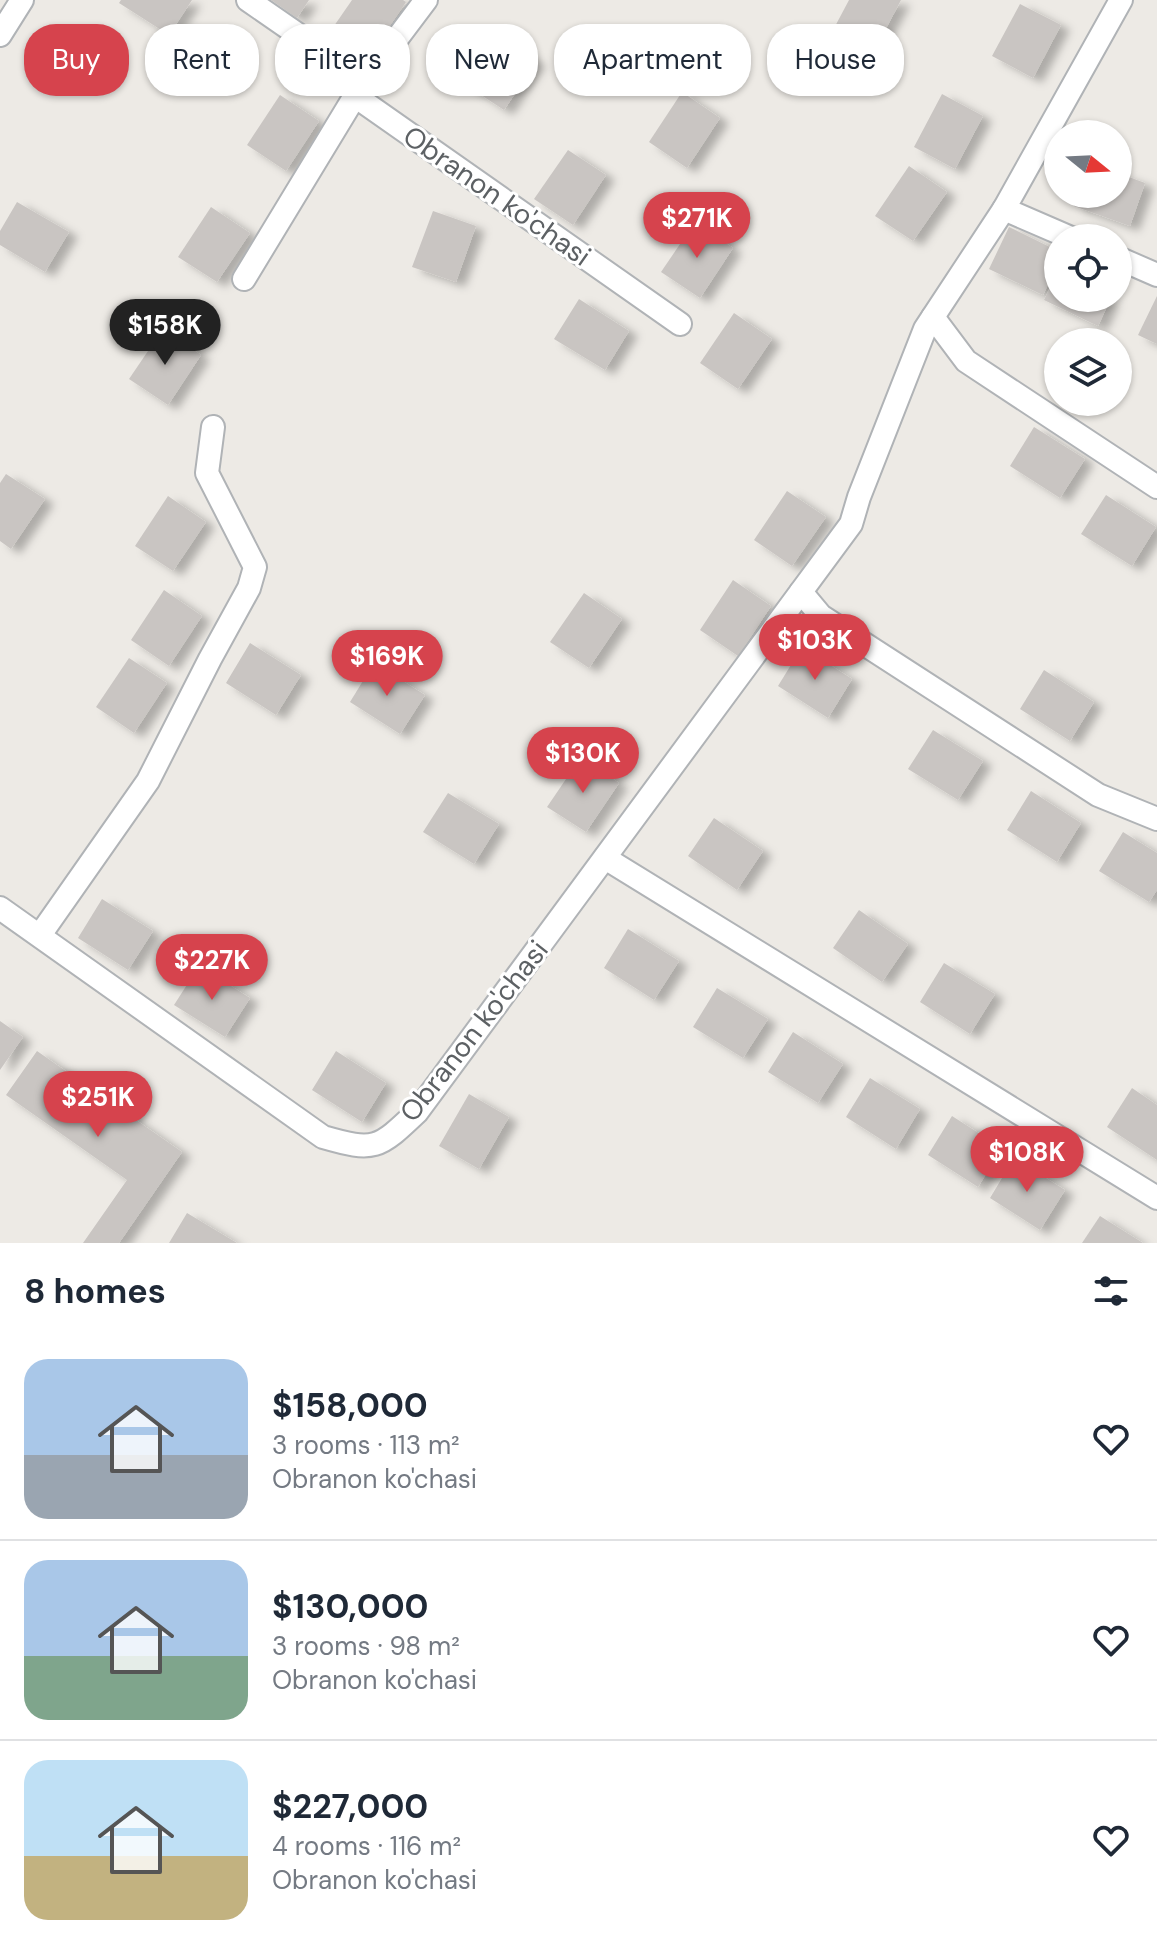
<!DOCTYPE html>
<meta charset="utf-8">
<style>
body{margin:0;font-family:"DM Sans",sans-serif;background:#f2f2f3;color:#1f2937;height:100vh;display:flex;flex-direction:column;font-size:30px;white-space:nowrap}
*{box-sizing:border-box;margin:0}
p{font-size:26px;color:#747a83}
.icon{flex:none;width:44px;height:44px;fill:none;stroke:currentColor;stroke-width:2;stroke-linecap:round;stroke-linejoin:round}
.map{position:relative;height:1243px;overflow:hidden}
.panel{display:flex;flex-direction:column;background:#fff;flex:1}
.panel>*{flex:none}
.top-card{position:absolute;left:24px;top:24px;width:1110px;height:72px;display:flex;gap:16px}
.needle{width:52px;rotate:108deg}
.buttons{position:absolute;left:1044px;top:120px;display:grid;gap:16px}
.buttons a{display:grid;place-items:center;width:88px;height:88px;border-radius:50%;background:#fff;box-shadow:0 2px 6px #0004;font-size:40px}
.price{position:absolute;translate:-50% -68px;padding:0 18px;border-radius:28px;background:#d6434d;color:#fff;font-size:26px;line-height:52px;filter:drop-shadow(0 2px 4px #0008)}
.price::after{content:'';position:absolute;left:50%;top:48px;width:24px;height:18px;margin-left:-12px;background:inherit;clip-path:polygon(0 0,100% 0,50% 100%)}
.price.current{background:#222;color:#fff}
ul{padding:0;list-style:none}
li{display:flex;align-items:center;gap:24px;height:200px;padding:0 24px}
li+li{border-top:2px solid #e0e1e3}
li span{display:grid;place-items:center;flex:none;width:224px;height:160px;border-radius:24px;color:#555}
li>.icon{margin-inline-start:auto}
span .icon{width:96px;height:96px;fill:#fffc;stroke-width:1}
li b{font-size:34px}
h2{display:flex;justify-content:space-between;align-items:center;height:96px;padding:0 24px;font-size:34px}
.chip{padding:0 28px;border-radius:32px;background:#fff;box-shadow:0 2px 6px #0004;font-size:28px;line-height:72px}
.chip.current{background:#d6434d;color:#fff}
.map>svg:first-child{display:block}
</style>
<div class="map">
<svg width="1157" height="1243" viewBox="0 0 1157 1243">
<defs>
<filter id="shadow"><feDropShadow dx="9" dy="5" stdDeviation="4" flood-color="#0004"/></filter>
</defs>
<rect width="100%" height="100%" fill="#edeae5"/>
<g fill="#c9c5c2" filter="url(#shadow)">
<path d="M121 0H192L169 35 119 3Z"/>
<path d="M271 0H309L297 18Z"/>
<path d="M352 0H403L406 2 372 52 334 26Z"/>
<path d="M849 0H901L873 53 832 32Z"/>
<path d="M1020 4 1061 25 1033 78 992 56Z"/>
<path d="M499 35 537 61 504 110 466 85Z"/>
<path d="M682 92 720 118 687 168 649 142Z"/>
<path d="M942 94 983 116 955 169 914 147Z"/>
<path d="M280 95 319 121 286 171 247 145Z"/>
<path d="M568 150 606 175 573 225 534 199Z"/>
<path d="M909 166 947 192 913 241 875 216Z"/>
<path d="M1118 173 1145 183 1130 226 1074 206 1078 194H1118Z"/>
<path d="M17 202 69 232 45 272 0 245V231Z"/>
<path d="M211 207 250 233 217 282 178 257Z"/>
<path d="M433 211 476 226 456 282 412 267Z"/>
<path d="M695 222 733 248 700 298 661 272Z"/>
<path d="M1009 227 1058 251V263L1043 295 989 269Z"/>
<path d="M1058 271V298H1111L1098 326 1044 300Z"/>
<path d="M1157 296V344L1138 335Z"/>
<path d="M579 299 629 331 605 370 554 339Z"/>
<path d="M734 313 772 339 738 389 700 363Z"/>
<path d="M163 329 201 355 168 405 129 379Z"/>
<path d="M1034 427 1085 459 1060 498 1010 466Z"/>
<path d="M6 474 45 499 11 549 0 541V483Z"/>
<path d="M787 491 826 517 792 566 754 540Z"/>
<path d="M1106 495 1156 527 1132 566 1081 534Z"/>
<path d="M168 496 206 522 173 571 135 546Z"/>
<path d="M733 580 771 606 738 656 700 630Z"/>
<path d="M164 590 202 616 169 666 131 640Z"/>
<path d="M584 593 622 619 589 668 550 642Z"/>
<path d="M250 643 301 675 276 715 226 683Z"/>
<path d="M802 647 852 679 828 718 778 686Z"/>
<path d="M129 658 167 683 134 733 96 707Z"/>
<path d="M374 663 425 695 400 734 350 702Z"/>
<path d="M1044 670 1094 702 1070 741 1020 709Z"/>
<path d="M933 730 983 761 958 800 908 769Z"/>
<path d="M581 757 619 783 586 832 547 807Z"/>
<path d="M1031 791 1081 823 1057 862 1007 830Z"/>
<path d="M448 793 499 824 474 864 423 832Z"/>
<path d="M714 818 763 851 737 890 688 856Z"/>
<path d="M1123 832 1157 853V890L1149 902 1099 871Z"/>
<path d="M102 899 153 931 128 970 78 938Z"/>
<path d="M859 910 908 944 882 982 833 948Z"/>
<path d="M628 929 679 961 654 1000 604 968Z"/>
<path d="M944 963 995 994 970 1034 920 1002Z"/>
<path d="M199 966 250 998 225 1037 174 1005Z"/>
<path d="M717 988 768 1019 743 1058 693 1027Z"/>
<path d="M0 1021 23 1037 0 1070Z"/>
<path d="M793 1032 843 1064 818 1103 768 1072Z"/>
<path d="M37 1051 182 1152 119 1243H83L127 1180 6 1095Z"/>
<path d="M336 1051 386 1083 362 1122 312 1090Z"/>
<path d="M870 1078 920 1109 896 1149 846 1117Z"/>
<path d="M1132 1088 1157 1105V1160L1107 1127Z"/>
<path d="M469 1094 509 1117 479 1169 439 1146Z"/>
<path d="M952 1116 1002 1148 978 1187 928 1155Z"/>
<path d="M1014 1158 1065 1190 1040 1230 990 1198Z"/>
<path d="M187 1213 237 1243H169Z"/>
<path d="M1100 1216 1143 1243H1082Z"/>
</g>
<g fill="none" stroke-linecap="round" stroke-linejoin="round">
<g stroke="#b0b3b6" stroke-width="26">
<g id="street">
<path d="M248 0 365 81 426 0"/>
<path d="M0 35 22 0"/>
<path d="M365 81 355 96 680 324"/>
<path d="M1071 238 1004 209 1121 0"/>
<path d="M1118 258 1157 275"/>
<path d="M244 279 355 96"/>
<path d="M933 317 966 361 1157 487"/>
<path d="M801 592 821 616 1098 795 1157 819"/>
<path d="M605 858 1157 1198"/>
<path d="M0 908 323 1137C375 1152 378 1149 417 1112L851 524 859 497 925 329 1004 209"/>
<path d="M40 935 148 781 210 659 249 588 255 567 207 473 213 427"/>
</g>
</g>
<use href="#street" stroke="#fff" stroke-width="22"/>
</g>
<g text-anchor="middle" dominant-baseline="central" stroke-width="6" stroke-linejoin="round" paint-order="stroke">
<g font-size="28" fill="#5d6164" stroke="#fff">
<text transform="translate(497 196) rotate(35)">Obranon ko'chasi</text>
<text transform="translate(474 1031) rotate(-52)">Obranon ko'chasi</text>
</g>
</g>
</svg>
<div class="buttons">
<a><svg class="needle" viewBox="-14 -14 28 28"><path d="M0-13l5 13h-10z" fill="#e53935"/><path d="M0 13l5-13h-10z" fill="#747a83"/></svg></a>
<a><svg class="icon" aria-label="locate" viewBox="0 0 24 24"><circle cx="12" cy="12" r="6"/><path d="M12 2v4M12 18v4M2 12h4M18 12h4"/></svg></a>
<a><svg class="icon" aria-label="layers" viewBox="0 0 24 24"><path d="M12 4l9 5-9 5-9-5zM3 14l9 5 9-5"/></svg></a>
</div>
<b class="price" style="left:697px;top:260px">$271K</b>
<b class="price current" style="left:165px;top:367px">$158K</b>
<b class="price" style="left:815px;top:682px">$103K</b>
<b class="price" style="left:387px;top:698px">$169K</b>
<b class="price" style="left:583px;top:795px">$130K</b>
<b class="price" style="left:212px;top:1002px">$227K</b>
<b class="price" style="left:98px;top:1139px">$251K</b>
<b class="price" style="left:1027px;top:1194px">$108K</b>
<div class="top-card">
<a class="chip current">Buy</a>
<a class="chip">Rent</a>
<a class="chip">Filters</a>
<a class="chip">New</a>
<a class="chip">Apartment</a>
<a class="chip">House</a>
</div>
</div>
<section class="panel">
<h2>8 homes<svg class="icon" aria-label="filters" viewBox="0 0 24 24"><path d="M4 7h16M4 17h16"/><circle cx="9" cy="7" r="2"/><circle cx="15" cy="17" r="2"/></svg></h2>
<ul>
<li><span style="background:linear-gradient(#a9c7e8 60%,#9aa5b1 0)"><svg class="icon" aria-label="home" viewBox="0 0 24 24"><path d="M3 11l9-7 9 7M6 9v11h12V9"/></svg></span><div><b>$158,000</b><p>3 rooms · 113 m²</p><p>Obranon ko'chasi</p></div><svg class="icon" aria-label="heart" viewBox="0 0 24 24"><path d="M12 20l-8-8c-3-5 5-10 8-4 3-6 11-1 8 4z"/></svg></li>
<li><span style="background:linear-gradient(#a9c7e8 60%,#7fa58c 0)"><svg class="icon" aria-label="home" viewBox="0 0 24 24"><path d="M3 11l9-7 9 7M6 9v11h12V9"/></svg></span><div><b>$130,000</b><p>3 rooms · 98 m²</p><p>Obranon ko'chasi</p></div><svg class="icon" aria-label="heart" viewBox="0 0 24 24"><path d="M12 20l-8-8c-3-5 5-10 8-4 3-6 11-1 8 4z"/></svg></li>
<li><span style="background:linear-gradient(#bfe0f5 60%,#c2b280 0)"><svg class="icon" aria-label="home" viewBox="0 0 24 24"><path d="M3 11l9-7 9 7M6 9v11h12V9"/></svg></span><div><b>$227,000</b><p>4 rooms · 116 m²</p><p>Obranon ko'chasi</p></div><svg class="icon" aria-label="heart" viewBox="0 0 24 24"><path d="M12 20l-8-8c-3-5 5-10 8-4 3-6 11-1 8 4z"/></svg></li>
</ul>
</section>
